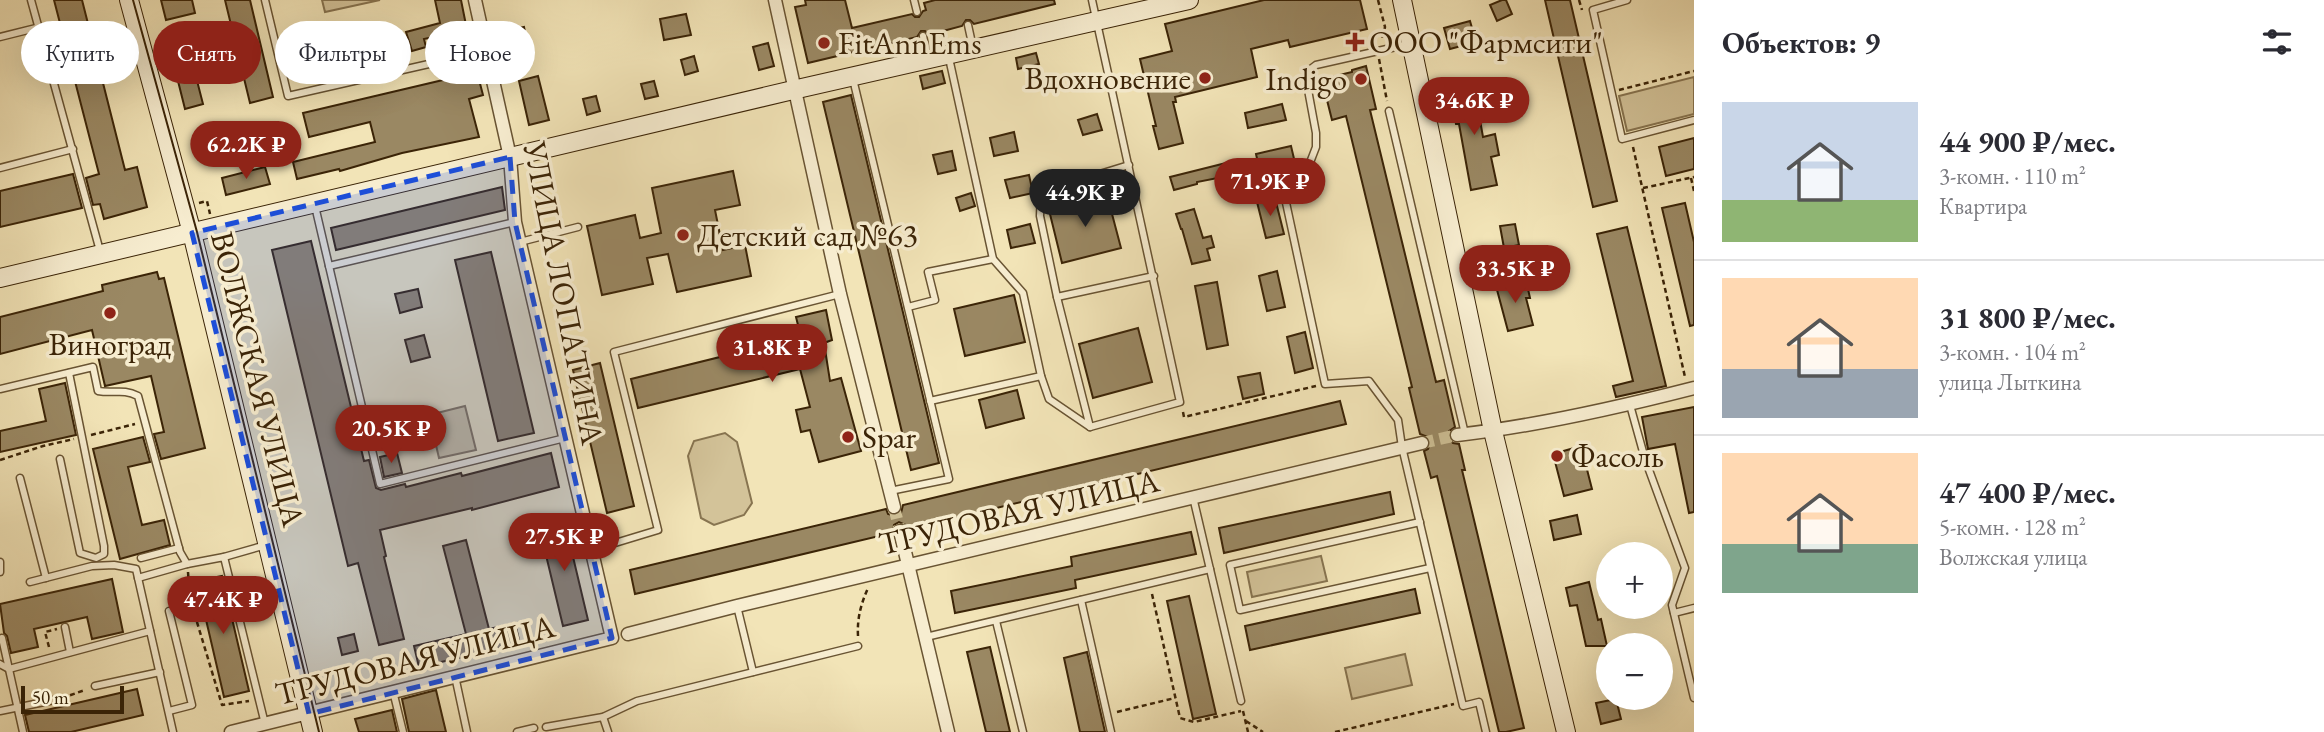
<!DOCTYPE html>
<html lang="ru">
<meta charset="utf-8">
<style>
body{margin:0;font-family:"EB Garamond",serif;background:#f2f2f3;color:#2b2b33;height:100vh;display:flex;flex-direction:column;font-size:26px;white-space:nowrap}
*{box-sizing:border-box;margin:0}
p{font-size:23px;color:#7c7c81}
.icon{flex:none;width:38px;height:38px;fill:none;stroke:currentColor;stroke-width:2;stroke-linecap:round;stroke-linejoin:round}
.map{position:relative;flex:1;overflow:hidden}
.drawer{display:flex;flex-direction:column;background:#fff;width:630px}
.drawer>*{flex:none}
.banner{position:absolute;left:21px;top:21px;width:665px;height:63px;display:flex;gap:14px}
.tools{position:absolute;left:1596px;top:542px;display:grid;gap:14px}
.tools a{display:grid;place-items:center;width:77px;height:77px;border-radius:50%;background:#fff;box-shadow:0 7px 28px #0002;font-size:35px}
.scale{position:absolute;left:21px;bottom:18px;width:103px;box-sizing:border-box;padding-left:7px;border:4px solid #3b2407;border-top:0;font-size:19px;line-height:24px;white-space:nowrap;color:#3b2407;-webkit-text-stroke:5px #f7edd0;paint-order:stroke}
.price{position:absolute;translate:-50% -60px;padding:0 16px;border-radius:24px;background:#8f2418;color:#fff;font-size:23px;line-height:46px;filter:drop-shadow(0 2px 4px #0008)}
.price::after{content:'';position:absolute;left:50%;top:42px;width:21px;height:16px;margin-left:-10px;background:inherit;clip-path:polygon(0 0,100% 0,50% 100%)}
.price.on{background:#222;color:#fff}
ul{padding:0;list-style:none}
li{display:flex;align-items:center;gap:21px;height:175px;padding:0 28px}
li+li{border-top:2px solid #e1e1e2}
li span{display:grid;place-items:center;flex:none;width:196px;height:140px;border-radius:0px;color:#555}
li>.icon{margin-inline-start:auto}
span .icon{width:84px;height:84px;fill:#fffc;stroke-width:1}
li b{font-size:30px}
h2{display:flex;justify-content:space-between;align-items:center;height:84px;padding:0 28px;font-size:30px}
.chip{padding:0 24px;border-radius:32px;background:#fff;box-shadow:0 7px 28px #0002;font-size:24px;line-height:63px}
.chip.on{background:#8f2418;color:#fff}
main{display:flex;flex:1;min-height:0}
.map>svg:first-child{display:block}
</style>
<main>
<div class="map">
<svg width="1694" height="732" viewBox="0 0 1694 732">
<rect width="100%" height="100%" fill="#f2e4b7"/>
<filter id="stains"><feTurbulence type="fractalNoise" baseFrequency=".00286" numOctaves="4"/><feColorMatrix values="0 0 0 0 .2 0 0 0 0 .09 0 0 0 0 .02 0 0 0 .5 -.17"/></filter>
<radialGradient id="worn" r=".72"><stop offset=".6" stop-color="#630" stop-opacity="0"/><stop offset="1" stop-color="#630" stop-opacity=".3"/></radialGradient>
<g fill="#d3c399" stroke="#877450" stroke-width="2">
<path d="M322 0H380L325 12Z"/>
<path d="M1694 77V114L1627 131 1619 96Z"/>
<path d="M465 406 476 450 439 458 429 415Z"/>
<path d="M725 433 737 442 752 503 744 515 714 525 701 518 688 456 694 441Z"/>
<path d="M1321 556 1327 581 1252 597 1247 572Z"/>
<path d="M1405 654 1412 685 1352 699 1345 668Z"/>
</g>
<g fill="#9a8863" stroke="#3b2407" stroke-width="2">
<path d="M54 0H82L125 170 137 167 147 207 104 219 100 204 93 205 86 178 99 174Z"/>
<path d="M161 0H192L195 13 166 20Z"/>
<path d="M225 0H250L273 97 250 103Z"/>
<path d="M435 0H461L467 30 424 39 426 47 412 51 406 32 440 23Z"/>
<path d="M805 0H845L852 28 912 14 915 17H919L923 11 926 10 924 3 935 0H1054L1055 4 974 24 970 20H966L962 26 928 35 925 31H921L917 37 808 63 795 7 806 5Z"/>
<path d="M1264 0H1360L1367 29 1290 47 1288 40 1251 49 1257 77 1175 97 1176 102H1173L1183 143 1159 149 1153 126H1156L1140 59 1172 51 1165 24Z"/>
<path d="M1502 0H1506L1512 14 1497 21 1490 5Z"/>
<path d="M1545 0H1570L1617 201 1593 207Z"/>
<path d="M686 14 691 35 664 40 660 19Z"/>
<path d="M1470 21 1476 42 1450 49 1444 28Z"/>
<path d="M524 27 530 56 511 60 505 31Z"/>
<path d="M768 43 774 66 759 70 753 47Z"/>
<path d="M1036 53 1039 64 1018 69 1016 58Z"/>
<path d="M694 56 698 71 685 75 681 60Z"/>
<path d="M1366 66 1376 109 1370 110 1436 382 1444 380 1455 427 1449 431 1448 437 1453 443 1459 444 1465 470H1462L1524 728 1506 732H1499L1437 476 1431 478 1424 451 1428 449 1431 442 1428 437 1420 434 1409 388 1412 387 1346 116 1332 120 1323 84 1324 83 1323 79 1352 72V70Z"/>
<path d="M194 69 203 104 185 109 176 73Z"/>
<path d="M942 71 945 83 923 89 920 76Z"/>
<path d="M477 72 483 95 469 99 479 137 402 153 340 171 339 169 297 179 293 162 375 142 370 122 309 137 303 113Z"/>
<path d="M538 76 549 120 529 125 519 81Z"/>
<path d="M654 81 658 96 645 99 641 84Z"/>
<path d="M1473 81 1483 137 1495 134 1499 155 1491 157 1497 185 1471 190 1459 124H1456L1448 86Z"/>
<path d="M851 95 939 463 911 470 823 102Z"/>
<path d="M596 96 600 111 587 115 583 99Z"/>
<path d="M1282 104 1286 120 1248 128 1245 113Z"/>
<path d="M1097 114 1102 130 1083 135 1078 120Z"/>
<path d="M1014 132 1018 151 994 156 990 138Z"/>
<path d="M1694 138V169L1666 176 1659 147Z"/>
<path d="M1291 146 1295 163 1260 172 1256 154Z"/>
<path d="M952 151 956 170 938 174 933 155Z"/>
<path d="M1230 162 1233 175 1197 182V184L1174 190 1170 177Z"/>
<path d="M265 167 270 184 226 195 222 178Z"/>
<path d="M733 171 740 205 715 210 723 250 745 245 751 276 677 292 668 254 647 258 653 284 602 295 587 226 635 215 640 238 661 233 652 188Z"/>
<path d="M73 174 82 208 0 227V191Z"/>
<path d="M1029 175 1033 193 1010 198 1005 180Z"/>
<path d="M502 187 505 210 336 250 331 228Z"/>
<path d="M971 193 975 206 960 211 956 198Z"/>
<path d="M1107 195 1121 248 1062 263 1049 210Z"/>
<path d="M1275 198 1284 234 1266 238 1257 202Z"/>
<path d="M1685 203 1694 242V325L1690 326 1662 208Z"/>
<path d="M1194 209 1203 238 1211 236 1214 247 1207 249 1210 260 1192 264 1182 229H1181L1176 214Z"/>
<path d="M1030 224 1035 243 1011 248 1007 230Z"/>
<path d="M1515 224 1519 245 1504 248 1500 226Z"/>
<path d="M1627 227 1666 386 1616 397 1613 386 1633 381 1597 234Z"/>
<path d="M311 241 364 461 369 460 376 488 381 490 405 484 406 487 461 473 462 476 551 453 559 487 472 510V508L380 530 386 556 384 557 404 639 379 645 358 563 348 566 272 250Z"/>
<path d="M491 252 534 433 498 441 455 260Z"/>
<path d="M1277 271 1285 307 1267 311 1259 276Z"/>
<path d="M157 272 159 279 164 278 205 448 161 459 154 434 164 432 151 376 105 386 92 330 0 354V317L103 291 102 285Z"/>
<path d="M1526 280 1530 298H1526L1533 325 1508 331 1496 286Z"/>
<path d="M1217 282 1228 345 1207 349 1195 286Z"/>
<path d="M418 289 422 307 400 313 395 294Z"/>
<path d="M1014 295 1025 342 965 356 954 309Z"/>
<path d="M826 310 832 340 824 343 830 381 841 378 861 451 819 462 810 430 801 432 796 410 810 407 800 369 638 408 631 379 801 337 796 317Z"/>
<path d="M1138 328 1152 382 1093 398 1079 344Z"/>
<path d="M1305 332 1313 368 1295 373 1287 337Z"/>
<path d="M424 335 430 357 411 362 405 340Z"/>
<path d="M600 363 634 506 607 513 573 370Z"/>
<path d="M1260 373 1264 394 1243 399 1238 377Z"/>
<path d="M65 383 76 435 0 452V431L46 421 39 389Z"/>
<path d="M1017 390 1024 418 986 428 979 400Z"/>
<path d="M1340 401 1346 424 909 529 906 525 899 522 894 525 892 533 635 594 630 570 886 509 888 514 895 516 901 513 903 505Z"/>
<path d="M1694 407V512L1689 513 1675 444 1648 449 1642 417Z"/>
<path d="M143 437 150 462 128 467 142 525 164 520 170 545 120 559 93 449Z"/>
<path d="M1581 446 1592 489 1564 496 1553 454Z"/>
<path d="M397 453 402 473 384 477 380 457Z"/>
<path d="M1390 492 1394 514 1224 553 1219 528Z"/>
<path d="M1577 515 1581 534 1554 540 1550 521Z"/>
<path d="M564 519 588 620 563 626 539 526Z"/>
<path d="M1191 532 1196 554 1075 580 1076 588 955 613 951 591 1072 566 1071 557Z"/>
<path d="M466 540 489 629 515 623 520 644 419 667 414 646 466 634 443 546Z"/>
<path d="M222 576 249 691 224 697 197 581Z"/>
<path d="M112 579 123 632 92 639 87 617 34 629 38 647 11 653 7 636 4 633 0 604Z"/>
<path d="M1589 582 1598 620 1601 619 1607 646H1586L1577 605 1570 606 1566 588Z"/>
<path d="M1415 589 1420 613 1250 650 1245 626Z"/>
<path d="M1189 596 1216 714 1193 719 1167 601Z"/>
<path d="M354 634 358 651 342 655 338 638Z"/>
<path d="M990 647 1010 732H986L967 652Z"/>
<path d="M1087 652 1105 732H1080L1064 658Z"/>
<path d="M137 689 143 715 71 732H29L25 715Z"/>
<path d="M436 690 446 732H409L402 699Z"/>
<path d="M1616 699 1621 719 1601 724 1596 703Z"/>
<path d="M392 710 397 732H359L355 719Z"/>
</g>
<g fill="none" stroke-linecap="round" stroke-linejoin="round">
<g stroke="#cdbe94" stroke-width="12" stroke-dasharray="12 6" stroke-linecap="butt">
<path d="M1422 443 1457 435"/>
<path d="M894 507 900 531"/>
</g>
<g stroke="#695433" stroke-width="9">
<g id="lane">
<path d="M31 0 100 251"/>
<path d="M265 0 288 96 486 51"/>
<path d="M914 0 917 12"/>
<path d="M1627 0 1593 10 1622 139 1694 120"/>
<path d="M968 25 973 48"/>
<path d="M923 36 928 59"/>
<path d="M0 37 40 27"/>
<path d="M1409 44 1316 65 1308 71 1306 79 1316 133V147L1306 173 1282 184 1325 384 1369 381 1398 420 1402 447 1463 706 1479 702 1486 732"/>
<path d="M853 79 949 479 890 491"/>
<path d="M1389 111 1465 434"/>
<path d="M0 168 73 149"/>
<path d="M315 206 380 484 565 438"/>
<path d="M520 242 578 227"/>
<path d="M329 266 515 222"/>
<path d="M1057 297 1154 276"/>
<path d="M908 307 935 300 928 272 993 259"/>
<path d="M1041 376 1049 399 1090 427 1057 297 1040 216 1041 192 1129 165"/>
<path d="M0 389 93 367 98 391C115 394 122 388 138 396L180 552 187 564 224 557 265 724"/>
<path d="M930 401 1041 376 1023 293 993 259 949 58"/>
<path d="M1630 405 1645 459 1685 568 1672 605 1694 698"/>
<path d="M1090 427 1180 402 1092 0"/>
<path d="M60 459 80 553 96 558 104 554V546L69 373"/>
<path d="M20 478 46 578"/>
<path d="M1193 497 1241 701"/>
<path d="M1420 522 1230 565 1240 610 1430 568"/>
<path d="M592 550 658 530 614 352 840 294"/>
<path d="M224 557 266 545"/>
<path d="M141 558 179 548"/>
<path d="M0 562V572"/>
<path d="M138 578 187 564"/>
<path d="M30 582 92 566 114 565 136 569 173 732"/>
<path d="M1081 600 1111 732"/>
<path d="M737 606 753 672"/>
<path d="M1674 613 1694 608"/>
<path d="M996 621 1023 732"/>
<path d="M65 627 70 652"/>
<path d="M926 637 1210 569"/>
<path d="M2 638 23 732"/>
<path d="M0 664 9 669 150 631"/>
<path d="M455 676 467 732"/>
<path d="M95 686 160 672"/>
<path d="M393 691 403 732"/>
<path d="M0 711 54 700"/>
<path d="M169 711 192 705 169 611"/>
<path d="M603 717 608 732"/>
<path d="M546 727 603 717 637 701 858 646"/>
<path d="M517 732 534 728"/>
</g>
</g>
<g stroke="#695433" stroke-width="15">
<g id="street">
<path d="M775 0 840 294 894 507"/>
<path d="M1457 435C1537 426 1616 408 1694 388"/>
<path d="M900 531 948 732"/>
<path d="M628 634 737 606 1422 443"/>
<path d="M231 732 612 638 515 222 510 157 475 0"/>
</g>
</g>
<g stroke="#3b2407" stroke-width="20">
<g id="secondary">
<path d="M129 0 192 233 313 732"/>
<path d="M1402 0 1493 431 1566 732"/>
<path d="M0 278 793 90 1189 0"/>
</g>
</g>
<g stroke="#3b2407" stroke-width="2.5" stroke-dasharray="5 3.5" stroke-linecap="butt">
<path d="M1378 0 1385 27 1382 39"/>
<path d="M1579 0 1582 10"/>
<path d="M1379 59 1387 101"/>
<path d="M1619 90 1694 71"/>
<path d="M1633 147 1685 377"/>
<path d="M1691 178 1694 191"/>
<path d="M1643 188 1694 177"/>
<path d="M199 203 207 201 210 214"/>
<path d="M215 252 216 241"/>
<path d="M1183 412 1184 417 1316 386"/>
<path d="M91 435 135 424"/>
<path d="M0 460 43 446 74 439"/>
<path d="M188 572 190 599 222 705 249 701"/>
<path d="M1152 594 1180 718 1194 722 1241 711"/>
<path d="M858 636C857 618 861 604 868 588"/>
<path d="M49 647 45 632 57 629"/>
<path d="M62 698 85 690"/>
<path d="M1243 711 1248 732"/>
<path d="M1117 712 1175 698"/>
<path d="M1246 721 1263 732"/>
<path d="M1335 732 1454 704"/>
</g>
<use href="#lane" stroke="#f7edd0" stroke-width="6"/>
<use href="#street" stroke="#f7edd0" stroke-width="12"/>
<use href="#secondary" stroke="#f7edd0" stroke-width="18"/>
<path stroke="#3b2407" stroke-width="2" d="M133 0 197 232 319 732"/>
</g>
<path fill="#1d4ed8" fill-opacity="0.2" stroke="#1d4ed8" stroke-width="5" stroke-dasharray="14 9" stroke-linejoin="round" d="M510 157 515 222 612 638 309 714 192 233Z"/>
<g fill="#8f2418" stroke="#f7edd0" stroke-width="2.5">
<path d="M1351.5 31.5h7v7h7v7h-7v7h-7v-7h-7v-7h7z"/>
<circle cx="824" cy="43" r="7"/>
<circle cx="1205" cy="78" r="7"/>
<circle cx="1361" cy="79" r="7"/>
<circle cx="683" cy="235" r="7"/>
<circle cx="110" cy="313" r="7"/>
<circle cx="848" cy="437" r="7"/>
<circle cx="1557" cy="456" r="7"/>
</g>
<g text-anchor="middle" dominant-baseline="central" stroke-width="7" stroke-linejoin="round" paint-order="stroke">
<g font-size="32" fill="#3b2407" stroke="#f7edd0" text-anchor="start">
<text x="1369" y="42">ООО "Фармсити"</text>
<text x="838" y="43">FitAnnEms</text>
<text x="1191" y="78" text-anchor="end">Вдохновение</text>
<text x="1347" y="79" text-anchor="end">Indigo</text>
<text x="697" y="235">Детский сад №63</text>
<text x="110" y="344" text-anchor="middle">Виноград</text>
<text x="862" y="437">Spar</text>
<text x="1571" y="456">Фасоль</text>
</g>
<g font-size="32" fill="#3b2407" stroke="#f7edd0">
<text transform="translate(564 293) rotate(79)">УЛИЦА ЛОПАТИНА</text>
<text transform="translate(258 379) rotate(76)">ВОЛЖСКАЯ УЛИЦА</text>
<text transform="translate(1019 512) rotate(-13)">ТРУДОВАЯ УЛИЦА</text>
<text transform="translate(415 660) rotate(-14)">ТРУДОВАЯ УЛИЦА</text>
</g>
</g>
<rect width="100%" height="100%" filter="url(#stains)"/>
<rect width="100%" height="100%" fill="url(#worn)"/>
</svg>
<div class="tools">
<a>+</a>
<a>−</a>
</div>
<div class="scale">50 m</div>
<b class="price" style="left:1474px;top:137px">34.6K ₽</b>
<b class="price" style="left:246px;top:181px">62.2K ₽</b>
<b class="price" style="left:1270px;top:218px">71.9K ₽</b>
<b class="price on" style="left:1085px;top:229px">44.9K ₽</b>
<b class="price" style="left:1515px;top:305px">33.5K ₽</b>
<b class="price" style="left:772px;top:384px">31.8K ₽</b>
<b class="price" style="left:391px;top:465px">20.5K ₽</b>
<b class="price" style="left:564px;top:573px">27.5K ₽</b>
<b class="price" style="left:223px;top:636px">47.4K ₽</b>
<div class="banner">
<a class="chip">Купить</a>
<a class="chip on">Снять</a>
<a class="chip">Фильтры</a>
<a class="chip">Новое</a>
</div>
</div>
<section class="drawer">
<h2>Объектов: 9<svg class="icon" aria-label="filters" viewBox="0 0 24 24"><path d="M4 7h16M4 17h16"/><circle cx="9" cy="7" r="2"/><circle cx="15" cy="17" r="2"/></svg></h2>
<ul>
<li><span style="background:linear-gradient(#c9d6e8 70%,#8fb573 0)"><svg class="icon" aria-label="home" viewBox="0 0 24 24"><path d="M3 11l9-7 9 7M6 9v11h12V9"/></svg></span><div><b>44 900 ₽/мес.</b><p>3-комн. · 110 m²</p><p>Квартира</p></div></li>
<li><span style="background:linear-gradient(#ffd9b3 65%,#9aa5b1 0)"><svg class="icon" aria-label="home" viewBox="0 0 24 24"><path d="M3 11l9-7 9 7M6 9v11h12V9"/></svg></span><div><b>31 800 ₽/мес.</b><p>3-комн. · 104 m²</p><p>улица Лыткина</p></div></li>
<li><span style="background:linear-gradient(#ffd9b3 65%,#7fa58c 0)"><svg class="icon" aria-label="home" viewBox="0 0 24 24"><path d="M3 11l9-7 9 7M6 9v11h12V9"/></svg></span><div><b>47 400 ₽/мес.</b><p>5-комн. · 128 m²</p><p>Волжская улица</p></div></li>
</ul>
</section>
</main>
